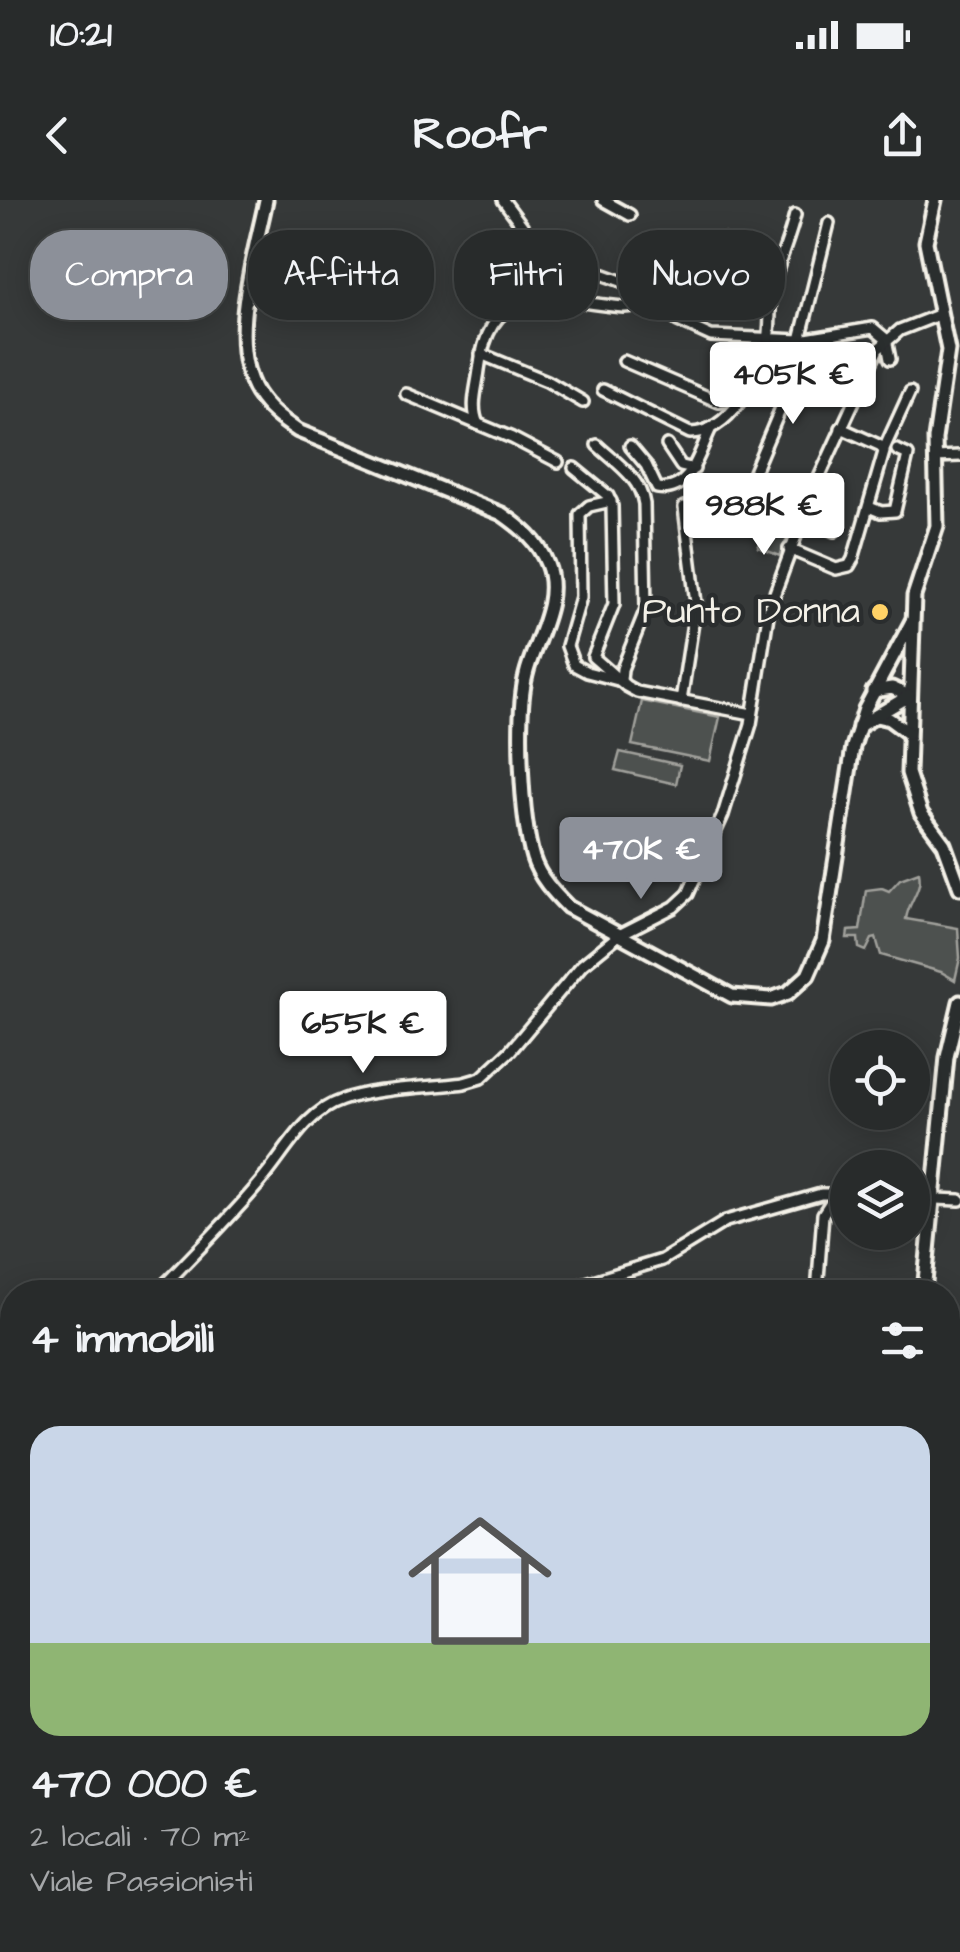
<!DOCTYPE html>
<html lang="it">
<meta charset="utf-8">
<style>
body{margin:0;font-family:"Architects Daughter",sans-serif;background:#303333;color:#f1f3f6;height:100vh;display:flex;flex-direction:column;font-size:38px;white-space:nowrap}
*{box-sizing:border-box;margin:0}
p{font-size:32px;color:#a5a7a9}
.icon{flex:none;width:55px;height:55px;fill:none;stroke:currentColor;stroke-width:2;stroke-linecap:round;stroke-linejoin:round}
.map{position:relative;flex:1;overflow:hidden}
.details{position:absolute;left:0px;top:1080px;width:960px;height:672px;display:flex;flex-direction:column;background:#282b2b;border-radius:40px 40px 0 0;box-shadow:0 5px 25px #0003,0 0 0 2px #444747}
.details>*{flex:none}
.banner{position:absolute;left:30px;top:30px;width:900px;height:90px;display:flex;gap:20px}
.buttons{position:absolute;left:830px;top:830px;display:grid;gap:20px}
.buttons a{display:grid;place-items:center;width:100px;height:100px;border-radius:50%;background:#282b2b;box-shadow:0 5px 25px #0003,0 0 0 2px #444747;font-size:50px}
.price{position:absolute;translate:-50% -85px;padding:0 22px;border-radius:10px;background:#fff;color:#222;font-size:32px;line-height:65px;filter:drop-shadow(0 2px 5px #0008)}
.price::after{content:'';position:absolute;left:50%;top:60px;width:30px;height:22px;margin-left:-15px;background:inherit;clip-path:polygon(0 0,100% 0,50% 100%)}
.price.current{background:#8c9099;color:#fff}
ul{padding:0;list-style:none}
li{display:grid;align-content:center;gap:20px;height:530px;padding:0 30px}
li span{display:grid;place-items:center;height:310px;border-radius:30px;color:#555}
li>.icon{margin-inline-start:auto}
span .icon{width:180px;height:180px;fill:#fffc;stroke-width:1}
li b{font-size:42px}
h2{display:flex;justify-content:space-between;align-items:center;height:120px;padding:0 30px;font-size:42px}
.chip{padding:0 35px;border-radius:40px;background:#282b2b;box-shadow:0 5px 25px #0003,0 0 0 2px #444747;font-size:35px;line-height:90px}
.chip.current{background:#8c9099;color:#fff}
.status{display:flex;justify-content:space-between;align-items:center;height:70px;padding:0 50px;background:#282b2b;direction:ltr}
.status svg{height:28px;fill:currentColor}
header{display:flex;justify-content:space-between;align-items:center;height:130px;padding:0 30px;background:#282b2b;font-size:45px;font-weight:700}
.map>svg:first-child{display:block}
</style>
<div class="status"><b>10:21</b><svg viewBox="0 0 49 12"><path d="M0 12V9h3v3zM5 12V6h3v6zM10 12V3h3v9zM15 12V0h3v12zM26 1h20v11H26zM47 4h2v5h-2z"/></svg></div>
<header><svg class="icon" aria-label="back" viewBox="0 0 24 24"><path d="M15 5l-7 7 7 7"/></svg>Roofr<svg class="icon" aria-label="share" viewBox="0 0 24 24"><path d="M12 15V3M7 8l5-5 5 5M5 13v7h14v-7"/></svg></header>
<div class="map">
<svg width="960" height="1752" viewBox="0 0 960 1752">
<rect width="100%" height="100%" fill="#363939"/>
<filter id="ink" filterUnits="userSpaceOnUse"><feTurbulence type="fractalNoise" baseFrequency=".01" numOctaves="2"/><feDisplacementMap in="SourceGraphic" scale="20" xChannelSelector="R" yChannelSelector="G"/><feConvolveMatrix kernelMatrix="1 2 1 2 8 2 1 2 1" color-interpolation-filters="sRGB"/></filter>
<g filter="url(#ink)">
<path fill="#434645" d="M694 29 706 35 726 31 736 50 733 60 700 71 704 84 693 87 661 84 630 61 642 40 658 35 661 39Z"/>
<g fill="#4e514f" stroke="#a1a19c" stroke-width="2.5">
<path d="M769 322 790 331 780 356 758 347Z"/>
<path d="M642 501 720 517 710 561 632 545Z"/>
<path d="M620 552 680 565 676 584 615 570Z"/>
<path d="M919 672C923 689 908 702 906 719L958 728 960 758 955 780 941 772 881 755 876 738 872 739 866 751 859 748 858 738H847L848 731 860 730 866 690 882 688 889 691 900 679Z"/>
</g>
<path fill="#757572" stroke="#a8a7a1" stroke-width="2.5" d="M122 32C182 53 130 118 97 67 99 52 108 37 122 32Z"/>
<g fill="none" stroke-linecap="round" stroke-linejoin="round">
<g stroke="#a8a7a1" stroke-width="2.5">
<path d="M0 1179 12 1194"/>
<path d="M658 1740 667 1752"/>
</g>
<g stroke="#f4f1e8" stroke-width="16">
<g id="minor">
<path d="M503 0 532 39 554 57 635 86 678 121 711 136 800 140 873 128 886 139 890 159"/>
<path d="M603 0 630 15"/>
<path d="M481 154 547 181 583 202"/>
<path d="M624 161 719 202 726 201 750 183"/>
<path d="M603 190 690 233C730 233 758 178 767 144 772 127 768 108 772 90 777 65 789 41 795 15"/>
<path d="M406 194 512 238 558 262"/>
<path d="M478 224C470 207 477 188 479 170 490 76 554 101 624 107L635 106 649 95"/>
<path d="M597 245C616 263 640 277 644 304L646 409 622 469 621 480"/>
<path d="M667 245 681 266 694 269"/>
<path d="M630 246 646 265 657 288C690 294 699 253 710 230"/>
<path d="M884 249 910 192"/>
<path d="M935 257 960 256"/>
<path d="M574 268 608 296 612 306 614 404 593 457 626 486 637 492 752 514"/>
<path d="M611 301 589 306 580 314 581 397 567 446 574 465 587 472 618 480"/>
<path d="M869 307 881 312 895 311 908 255 897 250"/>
<path d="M804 313 757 293 751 279 799 165 800 140 829 23"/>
<path d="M802 317 834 331"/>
<path d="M789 349 836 369 849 366 853 359 884 252 881 246 841 228"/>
<path d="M681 501 696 403 684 307"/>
<path d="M912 998 960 1000"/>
<path d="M167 1082 180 1092"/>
<path d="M158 1092C192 1055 230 1019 262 980 286 952 305 912 342 900 374 888 429 888 464 883L481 878 510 851 582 765 619 735 674 707 688 694 723 615 751 524 769 409 812 293 878 149 900 130 941 114"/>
<path d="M565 1092 580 1085 662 1060 726 1021 821 994H848"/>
<path d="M817 1092 823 1014 836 994"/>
<path d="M0 1252 12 1243"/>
<path d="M837 1740 838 1752"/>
</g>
</g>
<g stroke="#f4f1e8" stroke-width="19">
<g id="major">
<path d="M266 0C255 55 226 143 257 193 268 210 282 220 298 231L502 314C522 328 538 341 547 364 562 401 534 441 526 475 516 515 521 618 533 658 539 677 554 693 568 707L732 796 771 799 788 793 808 775 823 741 853 547 865 509 912 421"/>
<path d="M935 0 926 42 948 150 935 239 937 326 914 396 908 573 921 613 944 644 960 688"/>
<path d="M873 491 892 488 909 496"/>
<path d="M876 516 889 519 908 533"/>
<path d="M859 526 909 496"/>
<path d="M924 1092 947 857 960 802"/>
<path d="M948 1196 960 1219"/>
</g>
</g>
<use href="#minor" stroke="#2a2d2e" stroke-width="9"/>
<use href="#major" stroke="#2a2d2e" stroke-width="11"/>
</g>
</g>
<circle fill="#ffd166" stroke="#2a2d2e" stroke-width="4" cx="880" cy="412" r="10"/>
<g text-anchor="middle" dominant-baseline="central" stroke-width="9" stroke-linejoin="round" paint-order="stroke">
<g font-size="38" fill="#f4f1e8" stroke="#2a2d2e" text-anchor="end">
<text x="860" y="412">Punto Donna</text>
</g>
</g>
</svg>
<div class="buttons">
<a><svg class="icon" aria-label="locate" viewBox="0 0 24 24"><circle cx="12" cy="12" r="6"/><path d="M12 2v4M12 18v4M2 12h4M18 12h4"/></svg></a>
<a><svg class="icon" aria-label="layers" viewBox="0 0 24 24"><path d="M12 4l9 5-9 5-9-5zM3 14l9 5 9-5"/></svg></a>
</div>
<b class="price" style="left:793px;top:227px">405K €</b>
<b class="price" style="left:764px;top:358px">988K €</b>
<b class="price current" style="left:641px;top:702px">470K €</b>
<b class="price" style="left:363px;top:876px">655K €</b>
<div class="banner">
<a class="chip current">Compra</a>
<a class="chip">Affitta</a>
<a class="chip">Filtri</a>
<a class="chip">Nuovo</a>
</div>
<section class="details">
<h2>4 immobili<svg class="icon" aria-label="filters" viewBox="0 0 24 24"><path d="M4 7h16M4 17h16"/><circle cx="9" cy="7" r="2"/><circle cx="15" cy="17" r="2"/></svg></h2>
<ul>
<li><span style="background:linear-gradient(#c9d6e8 70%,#8fb573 0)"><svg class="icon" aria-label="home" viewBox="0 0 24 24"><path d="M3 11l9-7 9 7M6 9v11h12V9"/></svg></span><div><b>470 000 €</b><p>2 locali · 70 m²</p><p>Viale Passionisti</p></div></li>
</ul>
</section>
</div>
